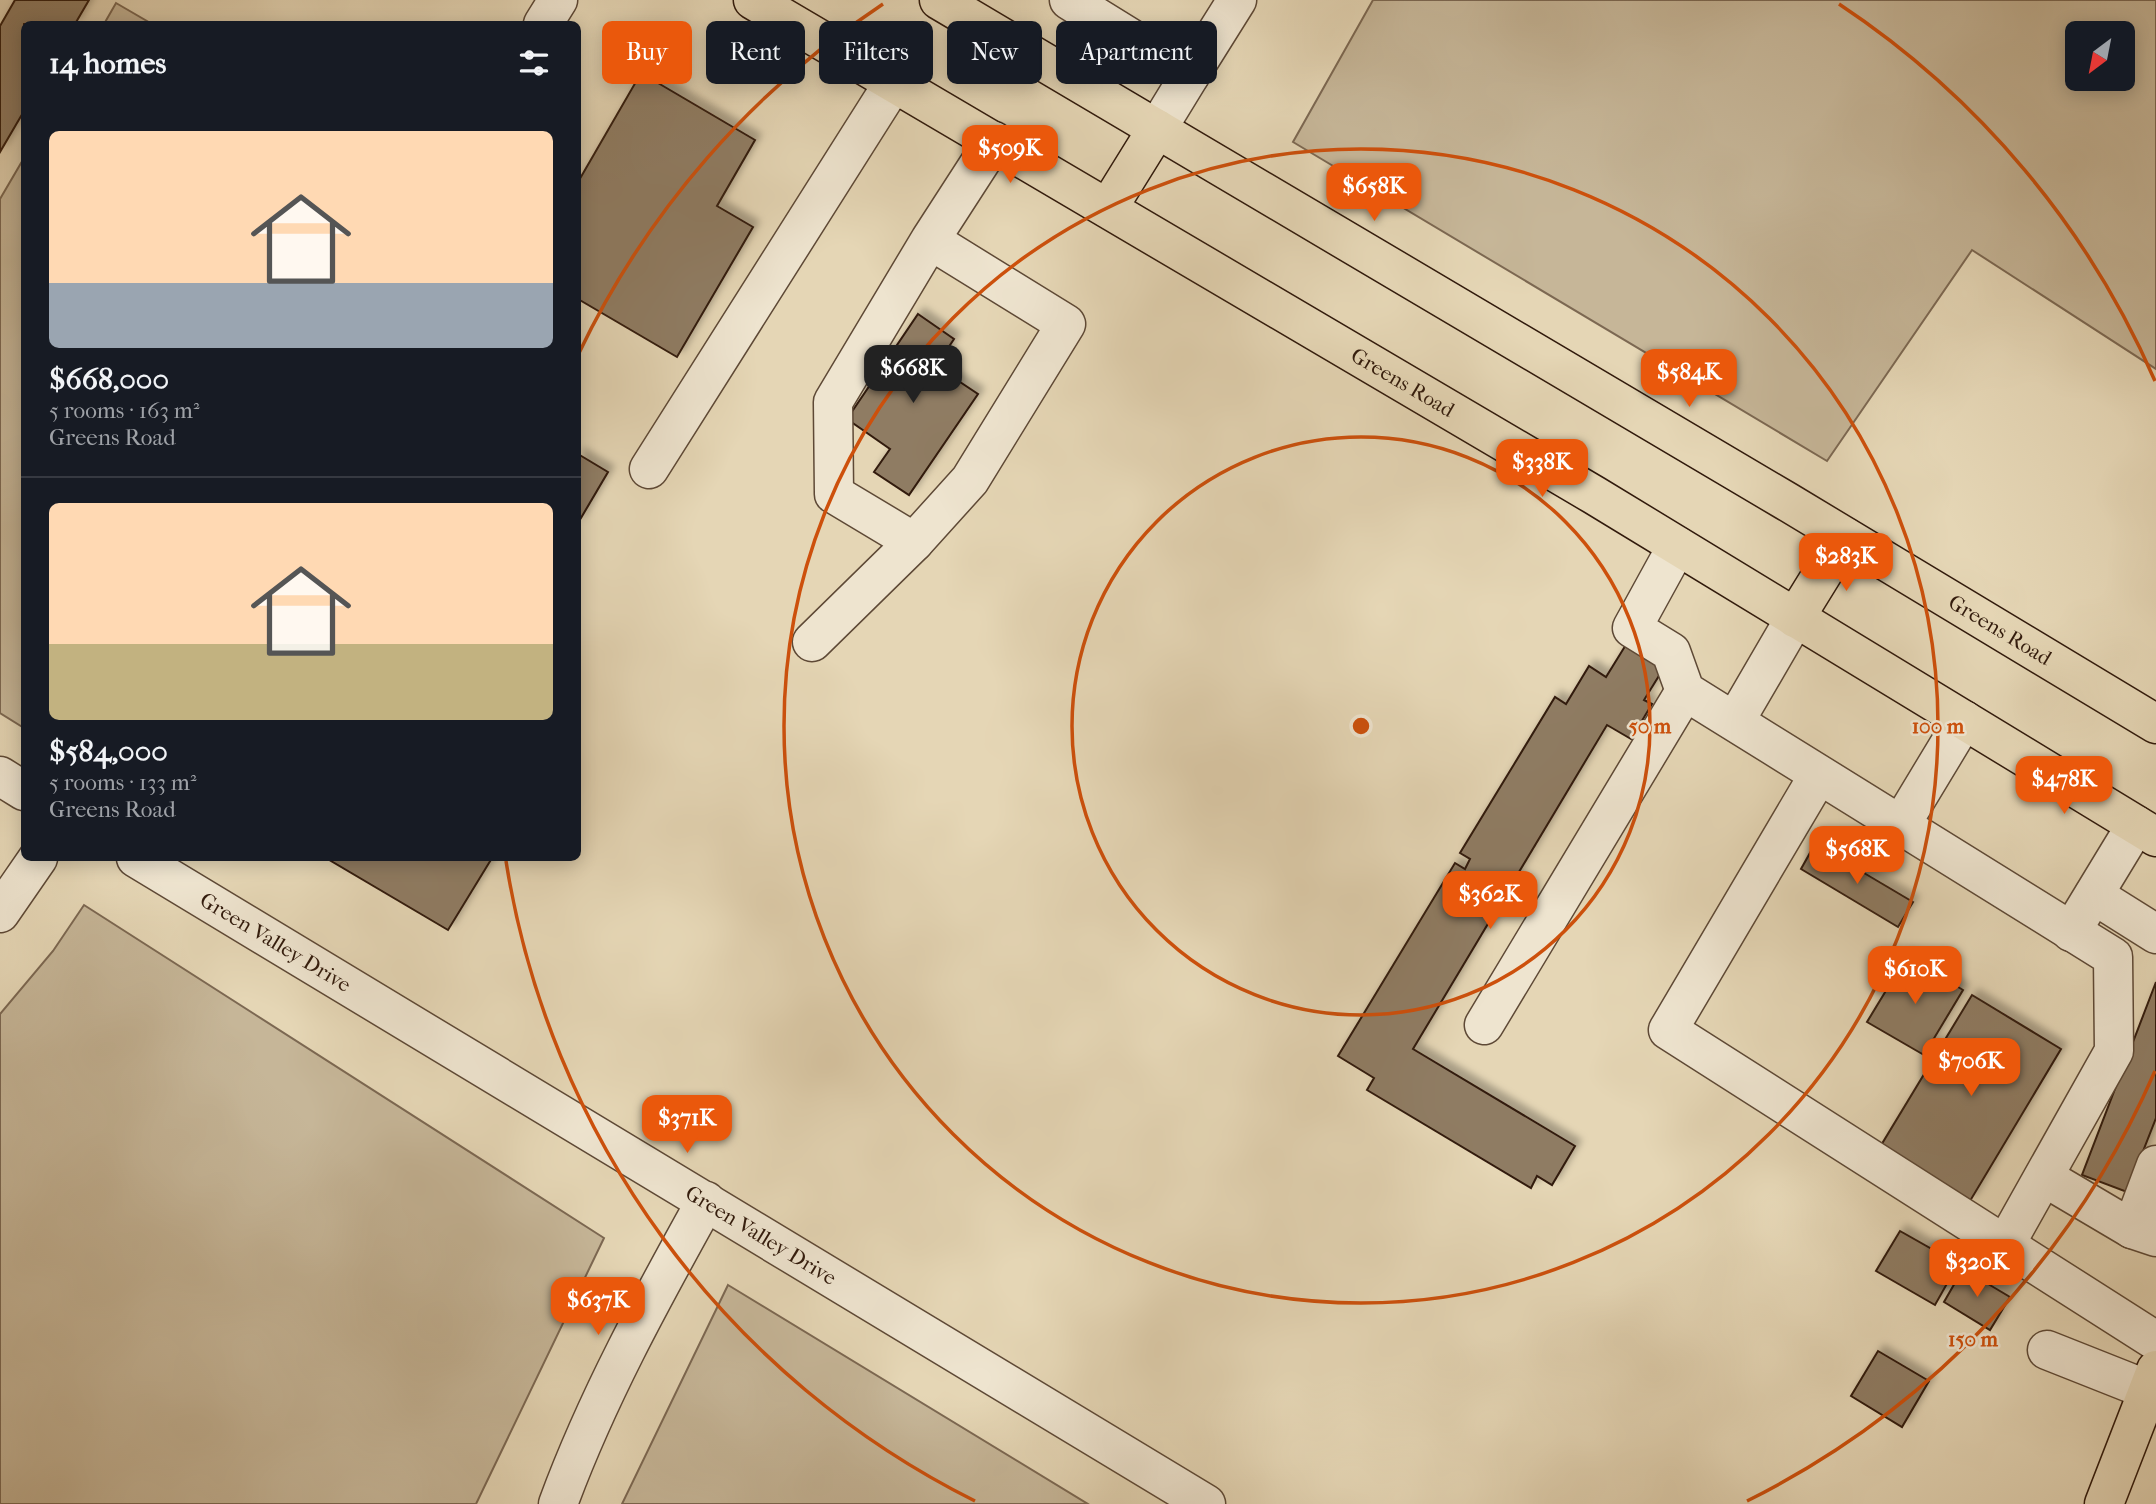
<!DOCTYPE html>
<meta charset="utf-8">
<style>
body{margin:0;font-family:"IM FELL French Canon",serif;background:#242831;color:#f1f3f6;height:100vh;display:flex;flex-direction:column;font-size:26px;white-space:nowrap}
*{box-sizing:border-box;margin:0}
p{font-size:23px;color:#9ea1a6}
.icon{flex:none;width:38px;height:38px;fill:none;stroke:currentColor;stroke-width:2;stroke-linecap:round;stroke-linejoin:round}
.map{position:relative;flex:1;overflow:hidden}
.details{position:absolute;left:21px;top:21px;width:560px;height:840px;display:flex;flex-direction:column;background:#171b24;border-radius:10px;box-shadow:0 4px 18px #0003}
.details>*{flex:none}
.top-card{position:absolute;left:602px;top:21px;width:665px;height:63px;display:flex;gap:14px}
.needle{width:46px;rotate:212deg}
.fabs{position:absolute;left:2065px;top:21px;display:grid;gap:14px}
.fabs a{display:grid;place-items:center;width:70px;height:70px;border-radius:10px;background:#171b24;box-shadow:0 4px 18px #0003;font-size:35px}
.price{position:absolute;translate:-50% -60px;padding:0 16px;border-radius:14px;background:#ea580c;color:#fff;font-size:23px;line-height:46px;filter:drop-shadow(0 2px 4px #0008)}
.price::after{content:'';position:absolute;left:50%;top:42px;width:21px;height:16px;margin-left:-10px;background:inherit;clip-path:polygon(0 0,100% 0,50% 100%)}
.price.current{background:#222;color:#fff}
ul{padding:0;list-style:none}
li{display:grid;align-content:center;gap:14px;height:371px;padding:0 28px}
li+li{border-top:2px solid #363941}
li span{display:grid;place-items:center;height:217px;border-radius:10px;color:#555}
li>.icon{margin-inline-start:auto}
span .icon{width:126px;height:126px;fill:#fffc;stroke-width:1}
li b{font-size:30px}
h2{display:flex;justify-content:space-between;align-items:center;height:84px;padding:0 28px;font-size:30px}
.pill{padding:0 24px;border-radius:10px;background:#171b24;box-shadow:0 4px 18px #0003;font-size:24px;line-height:63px}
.pill.current{background:#ea580c;color:#fff}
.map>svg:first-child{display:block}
</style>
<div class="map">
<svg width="2156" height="1504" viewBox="0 0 2156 1504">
<defs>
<filter id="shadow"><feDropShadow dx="6" dy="-6" stdDeviation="3.5" flood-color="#0004"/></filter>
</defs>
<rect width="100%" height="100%" fill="#e5d6b5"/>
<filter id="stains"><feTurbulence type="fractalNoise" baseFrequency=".00286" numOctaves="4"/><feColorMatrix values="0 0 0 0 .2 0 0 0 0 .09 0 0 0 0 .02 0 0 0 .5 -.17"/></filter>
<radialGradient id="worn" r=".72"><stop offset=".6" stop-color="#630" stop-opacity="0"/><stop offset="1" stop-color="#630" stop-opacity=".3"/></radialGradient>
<g fill="#c6b698" stroke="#7c6852" stroke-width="2" fill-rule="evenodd">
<path d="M1373 0H2156V369L1972 250 1827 461 1293 142ZM2123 33V79H2077V33Z"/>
<path d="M116 3 152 24H104Z"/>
<path d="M24 158V728L0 713V199Z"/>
<path d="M84 905 604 1238 476 1504H0V1014L53 951Z"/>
<path d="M728 1285 1088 1504H622Z"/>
</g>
<g fill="#8f7c64" stroke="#311a0c" stroke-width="2" filter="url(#shadow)">
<path d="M15 0H89L75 24H24V111L0 152V26Z"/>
<path d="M641 73 755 140 717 206 753 227 677 357 578 299V182Z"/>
<path d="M918 314 954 339 936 366 978 394 909 495 874 472 890 449 847 419Z"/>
<path d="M578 454 608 472 578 523Z"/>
<path d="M1627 643 1665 666 1644 700 1652 704 1631 739 1607 725 1413 1049 1575 1146 1552 1185 1537 1176 1531 1188 1367 1090 1374 1078 1338 1056 1455 863 1465 869 1470 859 1460 853 1555 697 1566 704 1589 666 1606 677Z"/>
<path d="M1815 844 1913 902 1898 927 1801 869Z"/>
<path d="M326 858H492L448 930Z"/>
<path d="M1907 956 1963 990 1924 1055 1867 1022Z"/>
<path d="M2156 982V1118L2127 1192 2082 1175Z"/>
<path d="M1972 995 2061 1049 1970 1201 1880 1147Z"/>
<path d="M1900 1231 1958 1264 1935 1305 1876 1271Z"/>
<path d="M1963 1269 2010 1297 1990 1330 1944 1302Z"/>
<path d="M1878 1351 1929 1381 1902 1427 1851 1396Z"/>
</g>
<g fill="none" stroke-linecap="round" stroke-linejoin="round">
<g stroke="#5e4936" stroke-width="41">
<g id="minor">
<path d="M1069 0 1190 75 1237 0"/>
<path d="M543 24 558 0"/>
<path d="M1157 129 1190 75"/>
<path d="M930 240 833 402 834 494 914 542 970 480 1066 324 930 240 994 141"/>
<path d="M649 469 894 82"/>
<path d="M1677 546 1632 628 1671 652 1685 691 2113 957 2114 1051 2005 1245"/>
<path d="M812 642 914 542"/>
<path d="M1735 721 1795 618"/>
<path d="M0 776 24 791"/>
<path d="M1818 776 1668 1030 2156 1341"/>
<path d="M1900 826 1964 720"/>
<path id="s1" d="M136 858 1206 1504"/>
<path d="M2094 895 2156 934"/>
<path d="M0 913 38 858"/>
<path d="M2071 932 2136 825"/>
<path d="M1484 1025 1685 691"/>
<path d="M2044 1177 2132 1229 2156 1237"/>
<path d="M2132 1229 2156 1165"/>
<path d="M2047 1350 2148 1390"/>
<path d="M558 1504C597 1398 651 1300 706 1201"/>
</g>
</g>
<g stroke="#311a0c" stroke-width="41">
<g id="major">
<path id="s2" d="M753 0 1594 495 2156 837"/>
<path id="s3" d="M939 0 1786 501 2156 724"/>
<path d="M1108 208 1157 129"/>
<path d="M1795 618 1845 537"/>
<path d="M2104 1504 2156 1370"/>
</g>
</g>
<use href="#minor" stroke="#eee4cf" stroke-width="38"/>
<use href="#major" stroke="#e5d6b5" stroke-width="38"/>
</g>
<g fill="none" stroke="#cd500c" stroke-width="3.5">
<circle cx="1361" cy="726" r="289"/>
<circle cx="1361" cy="726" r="577"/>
<path d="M2155 1071A866 866 0 0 1 1747 1501M975 1501A866 866 0 0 1 506 861M579 353A866 866 0 0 1 883 4M1839 4A866 866 0 0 1 2155 381"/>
</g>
<g text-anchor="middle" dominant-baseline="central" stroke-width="5" stroke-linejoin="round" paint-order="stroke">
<g font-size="21" fill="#311a0c" stroke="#eee4cf">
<text stroke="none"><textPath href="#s2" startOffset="754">Greens Road</textPath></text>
<text stroke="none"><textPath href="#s3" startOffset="1234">Greens Road</textPath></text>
<text stroke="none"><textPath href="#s1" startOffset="163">Green Valley Drive</textPath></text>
<text stroke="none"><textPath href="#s1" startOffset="730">Green Valley Drive</textPath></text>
</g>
</g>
<circle cx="1361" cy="726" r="10" fill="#cd500c" stroke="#eee4cf" stroke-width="3.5"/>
<g font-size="21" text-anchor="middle" font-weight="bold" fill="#cd500c" stroke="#eee4cf" stroke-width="5" stroke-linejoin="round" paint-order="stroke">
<text x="1650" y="733">50 m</text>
<text x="1938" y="733">100 m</text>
<text x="1973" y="1346">150 m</text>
</g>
<rect width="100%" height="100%" filter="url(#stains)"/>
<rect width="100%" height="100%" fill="url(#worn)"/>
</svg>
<div class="fabs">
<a><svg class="needle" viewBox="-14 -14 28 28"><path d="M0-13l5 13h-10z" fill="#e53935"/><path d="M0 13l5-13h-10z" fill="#9ea1a6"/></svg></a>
</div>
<b class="price" style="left:1010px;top:185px">$509K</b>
<b class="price" style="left:1374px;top:223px">$658K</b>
<b class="price current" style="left:913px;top:405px">$668K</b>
<b class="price" style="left:1689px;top:409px">$584K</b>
<b class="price" style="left:1542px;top:499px">$338K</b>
<b class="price" style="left:1846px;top:593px">$283K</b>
<b class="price" style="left:2064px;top:816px">$478K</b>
<b class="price" style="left:1857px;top:886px">$568K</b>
<b class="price" style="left:1490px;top:931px">$362K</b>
<b class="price" style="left:1915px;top:1006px">$610K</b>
<b class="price" style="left:1971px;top:1098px">$706K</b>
<b class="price" style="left:687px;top:1155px">$371K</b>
<b class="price" style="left:1977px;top:1299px">$320K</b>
<b class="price" style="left:598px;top:1337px">$637K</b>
<div class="top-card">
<a class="pill current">Buy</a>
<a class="pill">Rent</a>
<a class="pill">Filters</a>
<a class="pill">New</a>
<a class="pill">Apartment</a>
</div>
<section class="details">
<h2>14 homes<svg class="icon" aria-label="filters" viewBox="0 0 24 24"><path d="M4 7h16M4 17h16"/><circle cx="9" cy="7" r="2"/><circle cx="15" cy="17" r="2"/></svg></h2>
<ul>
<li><span style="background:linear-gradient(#ffd9b3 70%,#9aa5b1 0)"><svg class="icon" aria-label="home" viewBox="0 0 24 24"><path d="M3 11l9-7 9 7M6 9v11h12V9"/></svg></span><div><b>$668,000</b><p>5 rooms · 163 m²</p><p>Greens Road</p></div></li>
<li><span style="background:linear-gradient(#ffd9b3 65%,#c2b280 0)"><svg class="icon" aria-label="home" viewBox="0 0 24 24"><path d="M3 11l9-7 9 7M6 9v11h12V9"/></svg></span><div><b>$584,000</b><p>5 rooms · 133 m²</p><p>Greens Road</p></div></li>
</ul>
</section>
</div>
